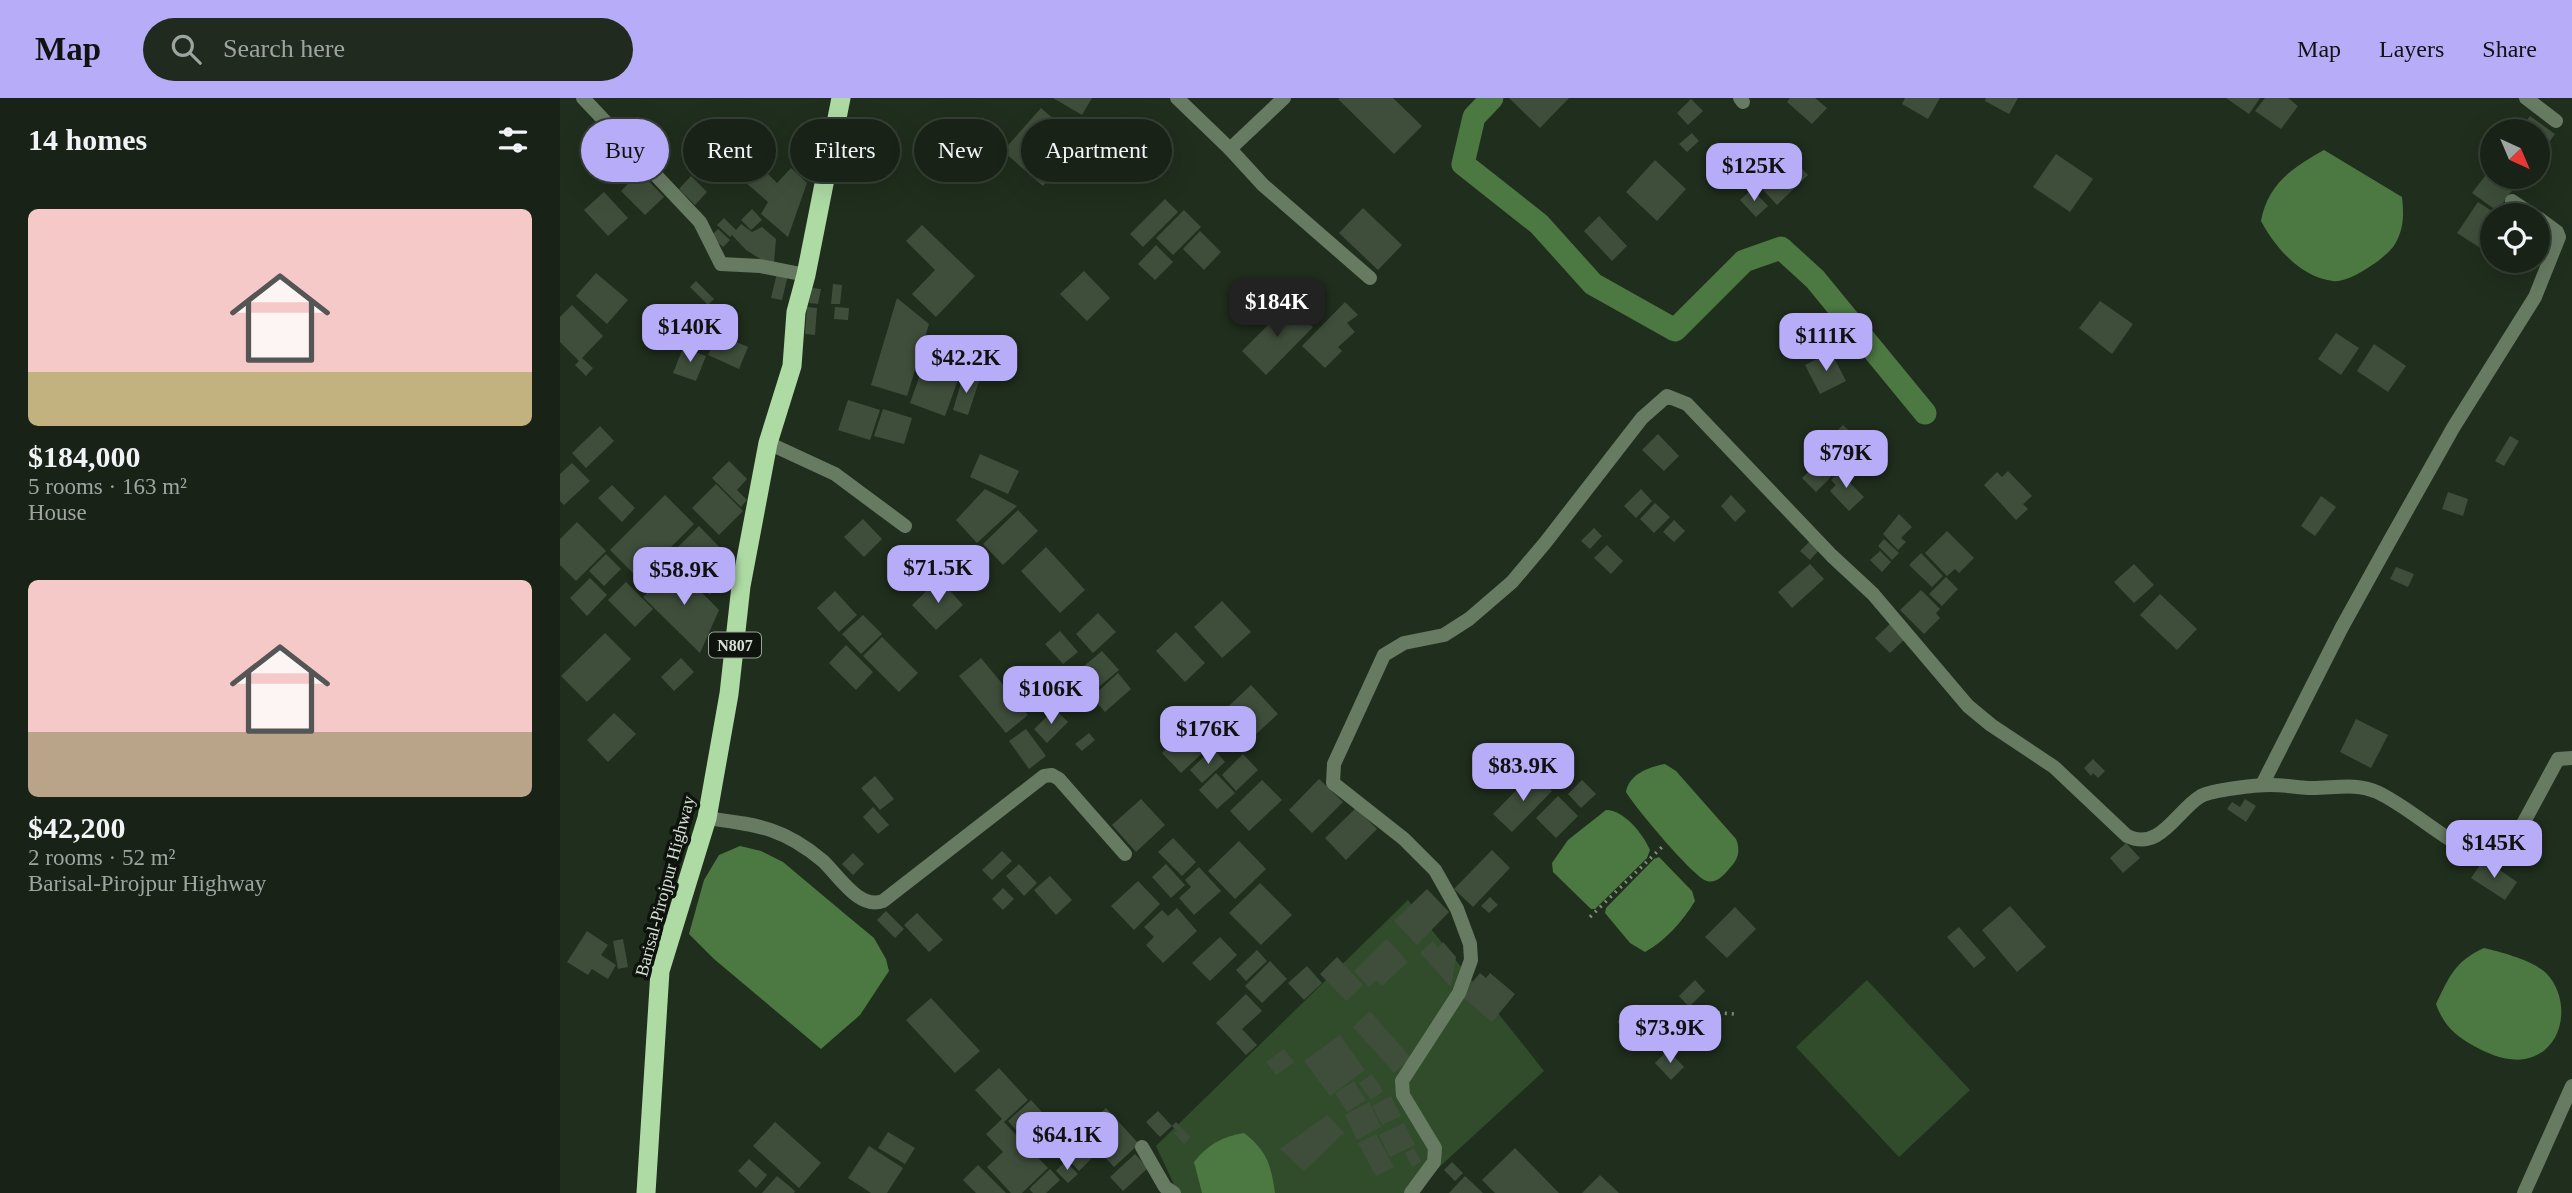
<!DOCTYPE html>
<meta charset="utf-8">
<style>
body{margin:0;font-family:Georgia,serif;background:#212a1f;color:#f1f3f6;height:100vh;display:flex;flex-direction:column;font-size:26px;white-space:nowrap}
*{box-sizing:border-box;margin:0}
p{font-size:23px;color:#9fa4a1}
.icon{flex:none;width:38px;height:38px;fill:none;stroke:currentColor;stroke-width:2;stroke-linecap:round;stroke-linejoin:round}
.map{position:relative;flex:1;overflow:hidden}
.sheet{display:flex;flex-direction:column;background:#182216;width:560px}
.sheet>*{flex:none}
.banner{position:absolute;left:21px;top:21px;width:665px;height:63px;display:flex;gap:14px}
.needle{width:46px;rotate:136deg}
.tools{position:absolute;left:1920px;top:21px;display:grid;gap:14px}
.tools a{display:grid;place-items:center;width:70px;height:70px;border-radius:50%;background:#182216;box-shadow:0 7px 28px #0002,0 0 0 2px #363f35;font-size:35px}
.price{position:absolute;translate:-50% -60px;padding:0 16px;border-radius:14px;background:#b6acf8;color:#111;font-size:23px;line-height:46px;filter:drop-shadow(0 2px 4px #0008)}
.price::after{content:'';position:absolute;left:50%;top:42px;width:21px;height:16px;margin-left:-10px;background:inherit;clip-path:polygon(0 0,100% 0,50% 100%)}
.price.active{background:#222;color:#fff}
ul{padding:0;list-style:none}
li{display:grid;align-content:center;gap:14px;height:371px;padding:0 28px}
li span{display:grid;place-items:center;height:217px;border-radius:10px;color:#555}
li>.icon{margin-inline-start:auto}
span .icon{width:126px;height:126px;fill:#fffc;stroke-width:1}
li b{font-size:30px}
h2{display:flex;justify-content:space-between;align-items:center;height:84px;padding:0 28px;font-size:30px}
.chip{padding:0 24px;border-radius:32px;background:#182216;box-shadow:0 7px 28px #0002,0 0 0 2px #363f35;font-size:24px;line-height:63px}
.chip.active{background:#b6acf8;color:#111}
header{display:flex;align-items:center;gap:42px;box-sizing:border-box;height:98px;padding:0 35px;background:#b6acf8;color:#111}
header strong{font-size:33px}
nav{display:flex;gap:38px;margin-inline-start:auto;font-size:24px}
.search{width:490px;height:63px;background:#212a1f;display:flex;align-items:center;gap:18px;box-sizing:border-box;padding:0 24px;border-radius:38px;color:#9fa4a1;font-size:26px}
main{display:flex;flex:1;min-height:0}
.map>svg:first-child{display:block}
</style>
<header>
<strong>Map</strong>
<div class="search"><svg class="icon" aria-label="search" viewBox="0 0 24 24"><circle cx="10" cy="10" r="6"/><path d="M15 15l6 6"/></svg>Search here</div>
<nav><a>Map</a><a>Layers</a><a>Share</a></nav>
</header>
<main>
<section class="sheet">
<h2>14 homes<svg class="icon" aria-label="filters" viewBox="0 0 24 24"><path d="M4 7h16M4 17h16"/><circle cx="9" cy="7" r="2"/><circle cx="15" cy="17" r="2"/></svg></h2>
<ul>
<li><span style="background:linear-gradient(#f6c9c9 75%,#c2b280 0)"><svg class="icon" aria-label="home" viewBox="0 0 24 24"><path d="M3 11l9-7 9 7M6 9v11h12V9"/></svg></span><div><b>$184,000</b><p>5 rooms · 163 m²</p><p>House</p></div></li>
<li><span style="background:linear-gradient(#f6c9c9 70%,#b9a48a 0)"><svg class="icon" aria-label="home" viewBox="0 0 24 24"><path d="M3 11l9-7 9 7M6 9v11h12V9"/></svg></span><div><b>$42,200</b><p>2 rooms · 52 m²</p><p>Barisal-Pirojpur Highway</p></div></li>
</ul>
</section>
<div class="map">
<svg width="2012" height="1095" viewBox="0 0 2012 1095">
<rect width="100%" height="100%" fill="#202e1d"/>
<g fill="#314c2a">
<path d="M848 802 984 973 851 1095H618L596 1048Z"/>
<path d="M1307 882 1410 992 1339 1059 1236 949Z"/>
</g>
<g fill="#4c7842">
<path d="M1764 52 1842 99C1844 116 1844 131 1835 146 1828 159 1788 186 1773 183 1740 179 1715 149 1701 123 1708 86 1732 70 1764 52Z"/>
<path d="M1105 666 1116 673 1176 741C1181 753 1178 762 1169 771 1164 777 1156 786 1147 783 1134 780 1074 708 1066 694 1069 676 1089 669 1105 666Z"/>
<path d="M1046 712C1064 712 1083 736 1090 752L1087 760 1035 811H1031L993 774 992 765 1008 742Z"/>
<path d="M180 748 201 753 223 764 285 816 314 840 326 861 329 873 300 917 261 951 154 861 129 836 144 782 159 757Z"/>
<path d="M1099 759 1132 793 1135 803C1123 823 1105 843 1085 854L1070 845 1045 815 1046 810 1094 761Z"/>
<path d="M1924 850C1941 854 1975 863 1987 876 2012 903 2004 954 1965 961 1948 964 1928 956 1914 948 1895 938 1883 926 1876 906 1889 879 1895 863 1924 850Z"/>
<path d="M684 1035C707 1053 711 1067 715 1095H642L634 1064C647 1047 663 1038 684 1035Z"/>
</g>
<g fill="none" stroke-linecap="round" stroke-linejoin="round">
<path stroke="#4c7842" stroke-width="23" d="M932 0 914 19 903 66 979 126 1033 186 1115 232 1184 163 1221 150 1255 181 1365 315"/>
</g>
<g fill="#3f4e3b">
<path d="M493 0H532L522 17Z"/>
<path d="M780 0H833L862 28 834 56 778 1Z"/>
<path d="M949 0H1009L980 30Z"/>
<path d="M1230 0H1255L1267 10 1252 26 1227 4Z"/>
<path d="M1345 0H1380L1368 21 1342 6Z"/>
<path d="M1426 0H1458L1449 16 1425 3Z"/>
<path d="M1666 0H1700L1689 16Z"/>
<path d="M1705 0H1728L1738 8 1721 31 1695 13Z"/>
<path d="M1131 1 1143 13 1128 27 1117 15Z"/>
<path d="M481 10 521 45 483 88 443 53Z"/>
<path d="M1970 18 1995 36 1978 60V33H1959Z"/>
<path d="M177 25 202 46 180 73 155 52Z"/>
<path d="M1132 35 1139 43 1127 54 1119 46Z"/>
<path d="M1223 51 1248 77 1217 107 1192 80Z"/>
<path d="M1496 56 1533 81 1510 114 1473 89Z"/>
<path d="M1095 62 1126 91 1097 123 1066 94Z"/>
<path d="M200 68 217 85 231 70 247 85 228 139 201 116 208 104 184 83Z"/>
<path d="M1932 69V79H1962L1937 113 1912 95Z"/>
<path d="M80 74 104 99 85 117 61 93Z"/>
<path d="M131 78 147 94 135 107 119 91Z"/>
<path d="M1192 91 1208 108 1196 119 1180 102Z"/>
<path d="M44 94 68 120 48 138 24 112Z"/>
<path d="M605 101 618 114 583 149 570 136Z"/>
<path d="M1918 104 1938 117H1932V142L1925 153 1897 135Z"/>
<path d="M803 110 842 147 818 172 779 135Z"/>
<path d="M192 111 202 122 191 132 181 122Z"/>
<path d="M624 112 641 129 613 157 596 140Z"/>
<path d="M1039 118 1067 148 1052 163 1024 133Z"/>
<path d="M164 120 176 132 181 126 192 134 202 129 216 141 214 165H207L186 152 172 137 170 139 157 127Z"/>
<path d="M362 127 415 178 376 219 352 196 375 172 346 143Z"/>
<path d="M158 131 170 142 163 149 151 138Z"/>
<path d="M640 133 661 154 644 172 623 151Z"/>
<path d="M596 147 613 164 595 182 578 166Z"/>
<path d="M524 173 550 200 527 223 500 196Z"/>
<path d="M36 175 68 202 47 226 16 198Z"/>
<path d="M217 175 228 177 222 202 211 200Z"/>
<path d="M136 183 154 201 148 207 130 189Z"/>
<path d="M273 186 282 187 280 206H271Z"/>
<path d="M252 190 261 191 258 206 249 205Z"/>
<path d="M337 200 369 226 347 298 311 287Z"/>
<path d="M1540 203 1573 226 1552 256 1519 230Z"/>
<path d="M785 204 798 217 787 225 795 234 778 249 782 253 765 270 742 248Z"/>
<path d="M729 206 753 229 706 277 682 253Z"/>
<path d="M12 207 43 238 22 260 33 270 26 278 15 267 19 263 0 244V219Z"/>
<path d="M247 209 257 210 255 237 245 236Z"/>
<path d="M275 209 289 210 288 222 274 221Z"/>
<path d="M1776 235 1799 250 1781 277 1758 261Z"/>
<path d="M157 236 188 249 179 271 148 257Z"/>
<path d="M1814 246 1846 268 1828 294 1797 273Z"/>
<path d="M123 250 146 258 136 283 113 275Z"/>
<path d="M1271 254 1286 283 1260 296 1245 267Z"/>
<path d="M364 266 399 279 385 318 350 305Z"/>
<path d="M403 278 419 283 408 317 393 312Z"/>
<path d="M288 302 320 312 310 342 278 332Z"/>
<path d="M323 311 352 320 344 346 314 338Z"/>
<path d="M1283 327 1295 338 1283 350 1271 339Z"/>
<path d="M40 328 54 343 26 370 12 355Z"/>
<path d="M1098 336 1119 358 1104 373 1082 352Z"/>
<path d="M1950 338 1959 343 1944 368 1935 363Z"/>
<path d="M1269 355 1279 366 1271 373 1261 362Z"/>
<path d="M420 356 459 373 448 396 410 379Z"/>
<path d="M169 363 187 381 177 392 187 402 181 409 152 380Z"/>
<path d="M12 365 30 383 4 407 0 403V376Z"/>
<path d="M1258 365 1271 379 1256 394 1242 380Z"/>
<path d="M1284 369 1291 377 1286 381 1304 399 1289 413 1270 393 1276 387 1271 382Z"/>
<path d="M1448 373 1472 398 1463 406 1468 411 1456 422 1424 387 1437 374 1442 379Z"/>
<path d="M156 386 183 413 159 437 132 410Z"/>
<path d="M52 387 75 410 62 424 38 400Z"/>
<path d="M425 391 457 408 417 445 396 422Z"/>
<path d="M1081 391 1092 403 1076 420 1064 408Z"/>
<path d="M1888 394 1908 401 1903 418 1882 411Z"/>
<path d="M105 397 134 426 79 481 50 452Z"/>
<path d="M1171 397 1186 413 1175 424 1161 408Z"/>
<path d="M1761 398 1776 409 1755 438 1741 428Z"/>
<path d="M1095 405 1110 419 1094 435 1080 421Z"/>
<path d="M458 412 478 433 443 467 423 446Z"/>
<path d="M1339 416 1352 429 1341 440 1346 444 1338 452 1323 436Z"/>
<path d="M303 421 322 441 304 459 284 439Z"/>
<path d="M1114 422 1125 433 1114 444 1103 434Z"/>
<path d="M17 424 46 453 16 483 0 467V441Z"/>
<path d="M139 428 169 459 150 497 110 457Z"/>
<path d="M1034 430 1042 438 1030 451 1021 443Z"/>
<path d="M1387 433 1414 460 1399 475 1395 471 1387 478 1365 455Z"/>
<path d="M1252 441 1261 450 1250 462 1240 453Z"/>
<path d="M1324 441 1339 455 1332 462 1318 448Z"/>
<path d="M1047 447 1063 463 1051 476 1034 460Z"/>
<path d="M486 449 525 492 500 515 461 473Z"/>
<path d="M1320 453 1331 464 1322 474 1310 462Z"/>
<path d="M1361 455 1383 478 1372 489 1349 467Z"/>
<path d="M46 456 61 471 44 488 29 473Z"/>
<path d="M1250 466 1264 481 1232 510 1218 494Z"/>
<path d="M1574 466 1594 487 1574 505 1554 484Z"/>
<path d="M115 467 159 512 140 555 83 499Z"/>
<path d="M1836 469 1854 476 1848 489 1830 481Z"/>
<path d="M1386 479 1398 491 1382 508 1369 496Z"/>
<path d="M30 480 47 497 27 518 10 500Z"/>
<path d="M379 481 403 507 376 532 352 507Z"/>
<path d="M66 484 93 511 75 529 48 502Z"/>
<path d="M1361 492 1380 511 1376 515 1380 520 1364 536 1340 512Z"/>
<path d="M275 493 297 517 279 534 257 510Z"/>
<path d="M1600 496 1637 531 1617 552 1580 517Z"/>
<path d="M662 503 691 534 662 560 634 529Z"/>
<path d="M538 515 556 534 533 555 516 536Z"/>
<path d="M303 517 322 536 301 556 282 536Z"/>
<path d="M1331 525 1346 540 1330 555 1315 540Z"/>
<path d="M500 533 518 554 503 566 485 546Z"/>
<path d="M616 534 645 565 625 584 596 553Z"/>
<path d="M45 535 71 561 27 604 1 578Z"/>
<path d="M322 539 358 575 339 594 303 558Z"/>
<path d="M286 547 313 574 296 592 269 565Z"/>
<path d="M542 553 559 572 528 598 511 579Z"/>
<path d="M121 560 134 574 114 593 101 579Z"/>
<path d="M421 560 468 617 446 635 399 578Z"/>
<path d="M502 573 521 593 506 608 487 588Z"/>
<path d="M558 575 571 591 545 614 532 599Z"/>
<path d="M691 587 718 616 682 649 656 620Z"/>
<path d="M495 611 508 624 487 645 474 631Z"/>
<path d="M54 615 76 636 48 664 27 642Z"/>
<path d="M1796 621 1828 637 1811 670 1780 654Z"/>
<path d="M632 627 651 647 621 675 602 655Z"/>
<path d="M466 631 486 658 469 671 449 643Z"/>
<path d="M529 635 535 642 522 653 515 646Z"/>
<path d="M653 650 665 664 642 685 630 672Z"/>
<path d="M683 656 698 672 676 693 662 677Z"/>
<path d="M1533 661 1545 673 1538 680 1533 675 1531 678 1524 670Z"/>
<path d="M656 675 675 695 657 711 639 692Z"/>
<path d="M973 675 992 693 952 734 933 716Z"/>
<path d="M315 678 334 701 320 712 301 690Z"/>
<path d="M759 681 783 704 752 735 729 712Z"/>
<path d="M702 682 722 702 689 733 670 713Z"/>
<path d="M1022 682 1036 696 1021 710 1008 696Z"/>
<path d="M998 698 1018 718 996 740 976 720Z"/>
<path d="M581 701 605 727 576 754 552 727Z"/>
<path d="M1685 701 1696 708 1686 724 1667 711 1672 704 1680 709Z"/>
<path d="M313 709 329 727 318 736 303 719Z"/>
<path d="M796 710 817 731 786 762 765 740Z"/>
<path d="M613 740 636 764 622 778 598 754Z"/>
<path d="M679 743 706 771 675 801 648 773Z"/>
<path d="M1566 745 1580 760 1563 775 1550 760Z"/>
<path d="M932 752 950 770 913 809 894 791Z"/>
<path d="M442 753 452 763 432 782 422 772Z"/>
<path d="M293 755 304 766 293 777 282 766Z"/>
<path d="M1924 761 1957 784 1945 802 1911 780Z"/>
<path d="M459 766 477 785 464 798 446 778Z"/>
<path d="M606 766 625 787 611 800 592 779Z"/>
<path d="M639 769 661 793 634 817 619 800 631 789 625 782Z"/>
<path d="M490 778 512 802 496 817 474 792Z"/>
<path d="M578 783 600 806 574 832 551 808Z"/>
<path d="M700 785 732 817 701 847 669 815Z"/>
<path d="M443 790 454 801 443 812 432 801Z"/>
<path d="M867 791 889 814 857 847 834 823Z"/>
<path d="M930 799 938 807 929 815 921 808Z"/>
<path d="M1450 808 1486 849 1457 874 1422 832Z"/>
<path d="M1175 809 1196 831 1167 860 1145 839Z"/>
<path d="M617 810 637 833 603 865 586 847 594 839 584 829 602 812 608 818Z"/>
<path d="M326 813 344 831 335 840 317 822Z"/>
<path d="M357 815 383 842 369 854 344 827Z"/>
<path d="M1399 829 1426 860 1414 870 1387 839Z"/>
<path d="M27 833 48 847 41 857 56 867 48 881 32 871 28 877 7 864Z"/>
<path d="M660 839 677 857 650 883 632 865Z"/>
<path d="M63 841 68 869 58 871 53 843Z"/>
<path d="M827 841 848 864 822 888 817 882 809 889 794 873Z"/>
<path d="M873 843 878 850 883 844 896 859 891 889 860 855Z"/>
<path d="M697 852 707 863 686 883 676 872Z"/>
<path d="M777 859 803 887 786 903 760 876Z"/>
<path d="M710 863 727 881 702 905 685 888Z"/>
<path d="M747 868 762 885 744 902 728 885Z"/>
<path d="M920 875 926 880 930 875 955 896 932 924 901 898Z"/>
<path d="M1135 882 1145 893 1129 909 1119 898Z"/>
<path d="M686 896 702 913 682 931 697 947 686 957 656 925Z"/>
<path d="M371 900 420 953 395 975 346 922Z"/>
<path d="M1076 906 1095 926 1084 936 1092 943 1084 951 1057 924Z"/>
<path d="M810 913 851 960 834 975 793 929Z"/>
<path d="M780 937 805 972 770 998 744 963Z"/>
<path d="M724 951 734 964 716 977 706 964Z"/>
<path d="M1108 952 1124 969 1111 982 1095 965Z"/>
<path d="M439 970 468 1002 444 1024 488 1070 462 1095H451L427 1069 443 1054 426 1036 442 1021 415 992Z"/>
<path d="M812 976 823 993 811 1002 799 985Z"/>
<path d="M794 983 806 1002 787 1014 775 995Z"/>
<path d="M831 998 841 1018 822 1027 812 1008Z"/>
<path d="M471 1002 504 1038 481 1060 448 1023Z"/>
<path d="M809 1004 821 1029 797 1042 785 1017Z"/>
<path d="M546 1010 579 1046 554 1069 521 1033Z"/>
<path d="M598 1013 612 1028 600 1039 586 1024Z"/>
<path d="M767 1017 784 1035 744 1073 720 1051Z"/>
<path d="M215 1024 261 1065 239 1090 193 1048Z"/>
<path d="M616 1024 631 1039 624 1046 614 1035 617 1033 612 1028Z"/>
<path d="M844 1025 855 1047 830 1059 819 1037Z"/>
<path d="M328 1034 355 1050 345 1066 318 1050Z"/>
<path d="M816 1036 834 1069 816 1078 798 1045Z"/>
<path d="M518 1045 532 1060 519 1073 505 1058Z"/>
<path d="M309 1048 343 1070 327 1095H311L288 1080Z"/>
<path d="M854 1050 861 1064 852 1069 845 1055Z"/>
<path d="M955 1050 999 1095H935L922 1082Z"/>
<path d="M575 1056 588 1070 563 1093 550 1079Z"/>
<path d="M189 1061 207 1077 196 1090 178 1073Z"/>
<path d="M505 1063 518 1076 508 1085 496 1073Z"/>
<path d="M892 1064 903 1075 895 1083 884 1072Z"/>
<path d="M418 1067 446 1095H416L403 1082Z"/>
<path d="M490 1071 500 1082 486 1095H473L469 1091Z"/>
<path d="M1040 1077 1059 1095H1022Z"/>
<path d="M217 1078 235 1093 234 1095H202Z"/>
<path d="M905 1078 923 1095H889Z"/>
</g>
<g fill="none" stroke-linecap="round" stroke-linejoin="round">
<g stroke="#818c7e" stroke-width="3.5" stroke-dasharray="2 5" stroke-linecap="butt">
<path d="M1030 819 1103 748"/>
<path d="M1109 911 1175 916"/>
</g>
<g stroke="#677a62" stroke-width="14">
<path d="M23 0 140 124 161 166 200 168 246 177"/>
<path d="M617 0 670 51 724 0"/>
<path d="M1180 0 1183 4"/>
<path d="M1966 0 1996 23"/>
<path d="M670 51 703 87 810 180"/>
<path d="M1952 103 1973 117"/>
<path d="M208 345 275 376 345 428"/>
<path d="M1702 687 1782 529 1829 444 1893 330 1975 199 1999 139 1997 134 1978 120"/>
<path d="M147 720C197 727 223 729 263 763 279 778 299 812 323 803L484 678 492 677 499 681 565 756"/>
<path d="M582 1049 605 1089 614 1095"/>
<path d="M851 1095 874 1064 875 1050 843 997 842 983 899 895 911 862 910 846 897 811 875 772 844 741 773 685 774 666 824 557 844 545 884 537 909 521 952 484 985 445 1082 320 1107 298 1127 306 1272 458 1313 496 1408 608 1431 627 1494 669 1567 738C1600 754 1617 712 1641 698 1652 692 1696 687 1710 687 1723 687 1735 689 1748 690 1771 691 1795 684 1817 694 1854 711 1895 754 1933 761L1945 756 1951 748 1998 661 2012 660"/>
<path d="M1964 1095 2012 988"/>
</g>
<path stroke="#aedba4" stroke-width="19" d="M86 1095 100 873 147 720 169 596 181 488 208 345 232 268 236 214 246 177 281 0"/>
</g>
<g text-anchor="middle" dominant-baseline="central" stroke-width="7" stroke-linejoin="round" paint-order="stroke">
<rect fill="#0e140d" stroke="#9ba399" stroke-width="2" x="149" y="534.5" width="52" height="25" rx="5"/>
<g font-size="16" font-weight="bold" fill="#d7e0d5">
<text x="175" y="547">N807</text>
</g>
<g font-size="18" fill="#d7e0d5" stroke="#0e140d">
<text transform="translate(105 788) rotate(-75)">Barisal-Pirojpur Highway</text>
</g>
</g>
</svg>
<div class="tools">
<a><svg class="needle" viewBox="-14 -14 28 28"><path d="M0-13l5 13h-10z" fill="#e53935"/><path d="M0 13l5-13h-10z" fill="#9fa4a1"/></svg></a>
<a><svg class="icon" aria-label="locate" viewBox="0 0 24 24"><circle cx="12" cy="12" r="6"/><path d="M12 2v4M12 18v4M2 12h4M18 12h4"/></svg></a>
</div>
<b class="price" style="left:1194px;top:105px">$125K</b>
<b class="price active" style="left:717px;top:241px">$184K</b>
<b class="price" style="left:130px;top:266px">$140K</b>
<b class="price" style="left:1266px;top:275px">$111K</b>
<b class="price" style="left:406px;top:297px">$42.2K</b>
<b class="price" style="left:1286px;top:392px">$79K</b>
<b class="price" style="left:378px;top:507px">$71.5K</b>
<b class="price" style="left:124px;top:509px">$58.9K</b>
<b class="price" style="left:491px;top:628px">$106K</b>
<b class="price" style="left:648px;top:668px">$176K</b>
<b class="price" style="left:963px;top:705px">$83.9K</b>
<b class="price" style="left:1934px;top:782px">$145K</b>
<b class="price" style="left:1110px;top:967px">$73.9K</b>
<b class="price" style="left:507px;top:1074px">$64.1K</b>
<div class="banner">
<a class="chip active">Buy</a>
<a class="chip">Rent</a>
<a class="chip">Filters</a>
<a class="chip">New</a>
<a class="chip">Apartment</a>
</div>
</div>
</main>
